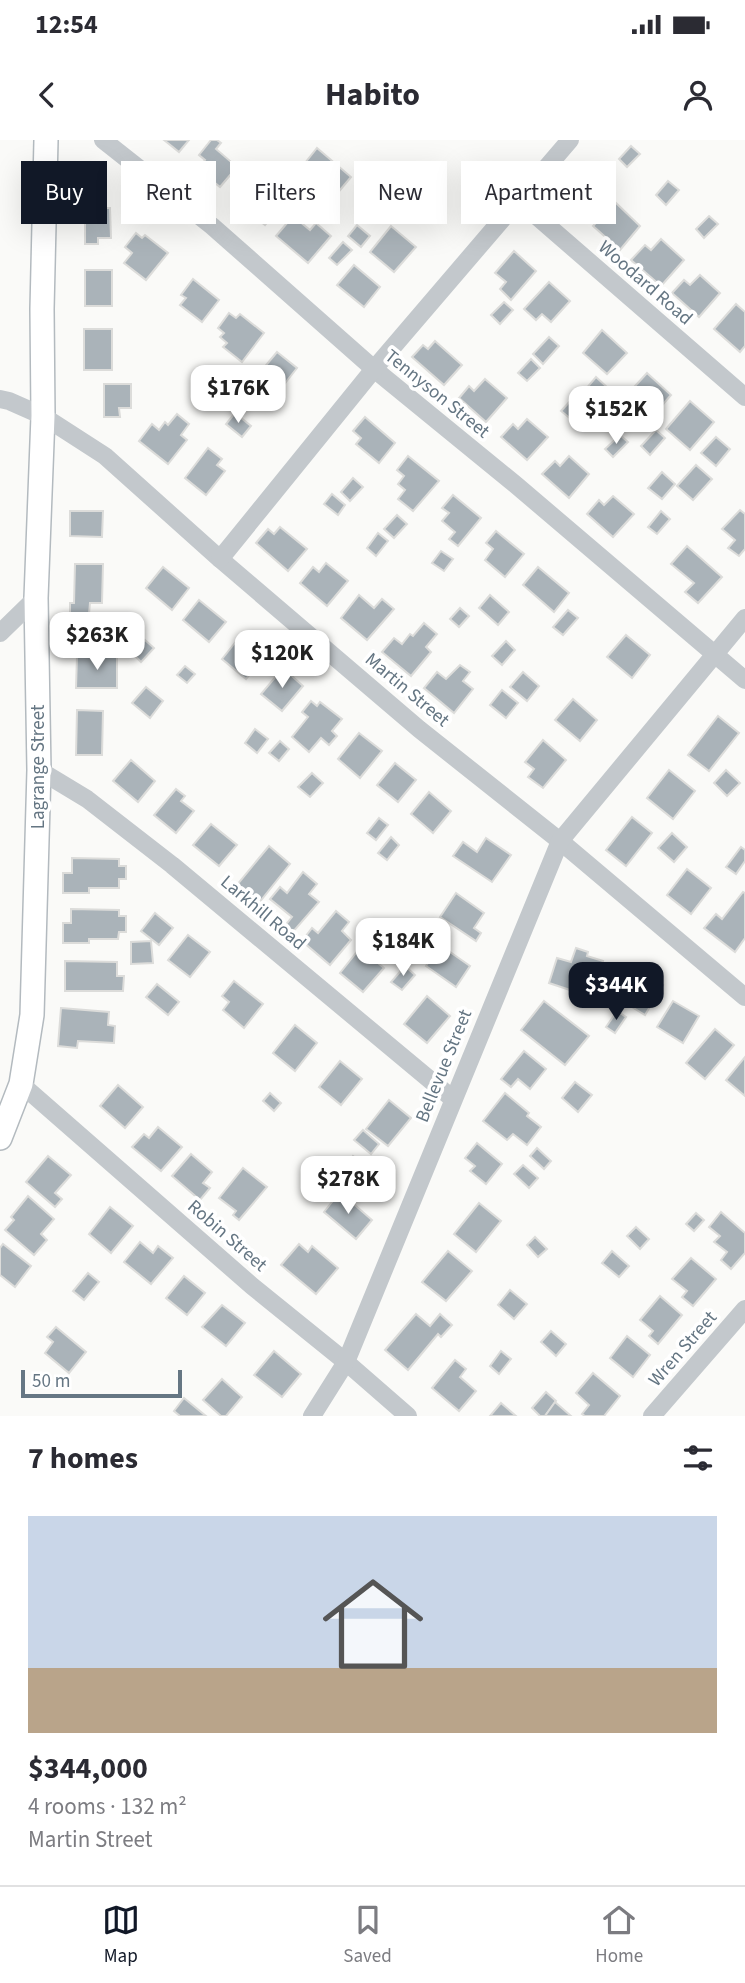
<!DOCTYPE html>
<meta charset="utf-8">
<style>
body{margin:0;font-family:"Source Sans 3",sans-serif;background:#f2f2f3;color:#2b2b33;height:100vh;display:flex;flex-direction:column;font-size:26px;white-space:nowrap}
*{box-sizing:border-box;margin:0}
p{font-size:23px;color:#7c7c81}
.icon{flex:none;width:38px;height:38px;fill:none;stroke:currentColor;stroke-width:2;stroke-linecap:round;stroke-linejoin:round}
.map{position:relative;height:1276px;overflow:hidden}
.details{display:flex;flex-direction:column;background:#fff;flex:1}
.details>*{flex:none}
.top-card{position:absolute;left:21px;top:21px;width:704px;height:63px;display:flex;gap:14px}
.scale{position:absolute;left:21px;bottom:18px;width:161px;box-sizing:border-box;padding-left:7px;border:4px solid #657683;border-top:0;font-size:19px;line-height:24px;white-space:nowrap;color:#657683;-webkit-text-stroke:5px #fff;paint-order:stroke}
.price{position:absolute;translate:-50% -60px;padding:0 16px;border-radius:14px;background:#fff;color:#222;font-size:23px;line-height:46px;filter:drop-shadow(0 2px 4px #0008)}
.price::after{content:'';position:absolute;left:50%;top:42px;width:21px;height:16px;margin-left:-10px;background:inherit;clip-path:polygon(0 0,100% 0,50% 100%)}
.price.current{background:#111827;color:#fff}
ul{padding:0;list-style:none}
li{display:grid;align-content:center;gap:14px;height:371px;padding:0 28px}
li span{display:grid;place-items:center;height:217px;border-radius:0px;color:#555}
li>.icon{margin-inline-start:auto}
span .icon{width:126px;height:126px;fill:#fffc;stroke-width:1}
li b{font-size:30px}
h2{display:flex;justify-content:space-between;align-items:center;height:84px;padding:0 28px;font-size:30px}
.pill{padding:0 24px;border-radius:0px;background:#fff;box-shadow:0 7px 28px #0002;font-size:24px;line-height:63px}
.pill.current{background:#111827;color:#fff}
.status{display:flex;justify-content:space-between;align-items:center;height:49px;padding:0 35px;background:#fff;direction:ltr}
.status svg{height:19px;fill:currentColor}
header{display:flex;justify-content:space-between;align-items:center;height:91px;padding:0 28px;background:#fff;font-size:32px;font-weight:700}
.menu{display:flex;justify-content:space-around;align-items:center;height:98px;border-top:2px solid #e1e1e2;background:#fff;font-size:19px;color:#7c7c81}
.menu a{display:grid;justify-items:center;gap:4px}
.menu .current{color:#111827}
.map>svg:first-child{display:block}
</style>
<div class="status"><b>12:54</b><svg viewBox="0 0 49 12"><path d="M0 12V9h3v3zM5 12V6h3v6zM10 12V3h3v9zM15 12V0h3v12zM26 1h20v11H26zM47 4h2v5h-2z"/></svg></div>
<header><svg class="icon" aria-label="back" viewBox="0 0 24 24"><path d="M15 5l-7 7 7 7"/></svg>Habito<svg class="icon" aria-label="person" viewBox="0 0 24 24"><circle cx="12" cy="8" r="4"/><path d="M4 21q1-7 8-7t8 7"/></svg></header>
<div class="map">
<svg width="745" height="1276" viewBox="0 0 745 1276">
<rect width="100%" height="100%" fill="#fafaf8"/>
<g fill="#aab3b9" stroke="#dcdcda" stroke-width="2">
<path d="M164 0H189L179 12Z"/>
<path d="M211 0H217L221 3 216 9 237 27 220 47 198 29 205 20 199 15Z"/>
<path d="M631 6 640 14 627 27 619 19Z"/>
<path d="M317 8 351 37 335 56 301 28Z"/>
<path d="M576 30 602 54 580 78 554 55Z"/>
<path d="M668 41 679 50 666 65 656 55Z"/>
<path d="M258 42 283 63 265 85 239 64Z"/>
<path d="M85 60H98V68H110L111 98H98V104H85Z"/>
<path d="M615 62 640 86 620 110 593 86Z"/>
<path d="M293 76 310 90 316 83 331 96 308 123 276 96Z"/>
<path d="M709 76 718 84 704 98 696 89Z"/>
<path d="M357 85 370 96 361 107 348 96Z"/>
<path d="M391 86 416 107 394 132 370 112Z"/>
<path d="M136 93 142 98 145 95 168 113 146 140 124 123 132 113 125 107Z"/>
<path d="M661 99 684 120 661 146 631 120 645 105 651 110Z"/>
<path d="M343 102 352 110 337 125 329 118Z"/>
<path d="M514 111 536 131 511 160 500 149 506 142 495 133Z"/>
<path d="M354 125 380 147 364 167 337 145Z"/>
<rect x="85" y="130" width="27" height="36"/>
<path d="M700 135 720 153 699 177 672 153 684 140 690 145Z"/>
<path d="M193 139 219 160 202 182 180 165 186 158 181 155Z"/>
<path d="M549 142 570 161 551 182 542 174 536 180 524 169Z"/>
<path d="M504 162 513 170 500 184 491 175Z"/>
<path d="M736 164 745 172V206L740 212 714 189Z"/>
<path d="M229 173 236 178 240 174 264 193 242 222 223 207 227 203 220 197 224 193 218 188Z"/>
<rect x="84" y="189" width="28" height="41"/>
<path d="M602 190 627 213 607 234 583 213Z"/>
<path d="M549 197 559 206 543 224 533 214Z"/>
<path d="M435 201 462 225 444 245 412 217 423 205 428 209Z"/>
<path d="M277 212 297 228 278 252 257 236Z"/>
<path d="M531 219 540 228 527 241 518 233Z"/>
<path d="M647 233 671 255 651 278 626 256Z"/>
<path d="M596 237 608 248 593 266 580 256Z"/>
<path d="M485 239 507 258 486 282 459 258 469 246 474 251Z"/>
<path d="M104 244H131V268H119L120 277H104Z"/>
<path d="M574 257 583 265 571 279 561 271Z"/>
<path d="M690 261 714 282 690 310 666 289Z"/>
<path d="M235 273 251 286 242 297 226 284Z"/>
<path d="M177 274 189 284 181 295 187 300 168 324 139 301 152 284 159 290 165 282 168 285Z"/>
<path d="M365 277 395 303 379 323 356 304 361 298 353 291Z"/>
<path d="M527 279 548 297 527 320 501 297 513 284 518 289Z"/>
<path d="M656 290 665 298 650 315 641 306Z"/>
<path d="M620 295 628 302 613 317 605 309Z"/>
<path d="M716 297 730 309 716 326 701 313Z"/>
<path d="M208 308 222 319 217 325 225 331 206 355 185 338Z"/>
<path d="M408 316 439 341 413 371 398 359 405 350 398 344 404 336 397 330Z"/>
<path d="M569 316 589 334 569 358 542 334 555 321 560 326Z"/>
<path d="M696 325 712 339 693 360 677 346Z"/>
<path d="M662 332 675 344 662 359 648 348Z"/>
<path d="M353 338 363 347 350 361 341 352Z"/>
<path d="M332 354 345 365 338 375 324 364Z"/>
<path d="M453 355 481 378 458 406 449 399 455 392 442 381 449 373 442 368Z"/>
<path d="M613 356 634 374 613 397 587 374 599 360 604 365Z"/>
<path d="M740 370 745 374V409L739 416 728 408 735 400 722 389Z"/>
<path d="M70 371H103L102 397 70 396Z"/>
<path d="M661 371 670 379 657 394 648 387Z"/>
<path d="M397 375 407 384 394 398 384 389Z"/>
<path d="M280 387 307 409 288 431 256 403 268 389 274 394Z"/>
<path d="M496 391 524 414 505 437 485 420 493 409 486 403Z"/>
<path d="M378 393 388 401 376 416 367 408Z"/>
<path d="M687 406 722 437 698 463 685 452 694 443 671 424Z"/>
<path d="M441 411 453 419 444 431 432 423Z"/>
<path d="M326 423 348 441 327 466 300 443 313 427 319 432Z"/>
<path d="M75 424H103L102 463H90L89 474 70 473V463H74Z"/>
<path d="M163 427 189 448 172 470 146 448Z"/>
<path d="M538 427 569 453 554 472 523 445Z"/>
<path d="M359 455 374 468 382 459 394 469 367 500 341 478Z"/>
<path d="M490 455 509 472 498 485 479 468Z"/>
<path d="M199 460 226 482 209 502 183 480Z"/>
<path d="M460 468 469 476 459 487 450 479Z"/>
<path d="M568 470 578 478 563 495 553 487Z"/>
<path d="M424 483 437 494 426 507 431 512 411 536 382 512 394 498 402 504 410 494 413 496Z"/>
<path d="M242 494 266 515 246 539 222 519Z"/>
<path d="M626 495 650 515 632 538 607 517Z"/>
<path d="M145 500 154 508 141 522 133 514Z"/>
<path d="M506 501 515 510 502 525 492 516Z"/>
<path d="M77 516H117V548H76Z"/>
<path d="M460 525 470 532 463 541 473 549 454 573 424 548 437 532 446 539Z"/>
<path d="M185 526 195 534 187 543 177 535Z"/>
<path d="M283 528 303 546 282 571 261 554Z"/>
<path d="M523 532 539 546 527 561 510 547Z"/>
<path d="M146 547 163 561 150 578 132 563Z"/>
<path d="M502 550 518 563 506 578 490 565Z"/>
<path d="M573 559 597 580 580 601 555 580Z"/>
<path d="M311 561 317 566 320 562 342 579 332 591 337 596 329 605 321 598 309 612 292 597 308 577 302 572Z"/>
<path d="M77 570 103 571 102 615H76Z"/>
<path d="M718 576 739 593 709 631 688 615Z"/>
<path d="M255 589 268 599 257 613 245 603Z"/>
<path d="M359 593 382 611 360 638 338 619Z"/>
<path d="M543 600 566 620 543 648 528 637 534 629 525 622Z"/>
<path d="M280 601 289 609 279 621 269 613Z"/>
<path d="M131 620 155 641 138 662 113 641Z"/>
<path d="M395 623 416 640 398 662 377 645Z"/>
<path d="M669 630 695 651 673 679 647 658Z"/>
<path d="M726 630 740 643 727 656 714 643Z"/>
<path d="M312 633 323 643 310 657 298 647Z"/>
<path d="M176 649 185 656 181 661 194 671 176 693 154 675Z"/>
<path d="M429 652 451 671 433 693 411 674Z"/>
<path d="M632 677 652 693 626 726 606 710Z"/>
<path d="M379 678 388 685 376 700 367 693Z"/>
<path d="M211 684 237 705 219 726 193 705Z"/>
<path d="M672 693 687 707 674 722 658 708Z"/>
<path d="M391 697 399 705 387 720 378 713Z"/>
<path d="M486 698 511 715 492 742 453 716 463 702 477 712Z"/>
<path d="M269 706 290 724 258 764 236 746Z"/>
<path d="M741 707 745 710V721L736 734 726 727Z"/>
<path d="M72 718 119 719V726H126V739H119V748H89V753H63V733H72Z"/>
<path d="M687 729 711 748 691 774 667 755Z"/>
<path d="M303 732 317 744 309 754 319 762 292 793 284 787 292 777 270 759 280 747 287 753Z"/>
<path d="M743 752 745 753V798L735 812 704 788 716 774 722 779Z"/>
<path d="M456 753 484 773 474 788 481 793 476 801 440 777Z"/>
<path d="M71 769 119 770V776H126V792H119L118 799H89V803H63V783H71Z"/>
<path d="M336 771 349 782 342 791 351 800 330 825 302 801 312 788 318 793Z"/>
<path d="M155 773 173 788 159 805 141 791Z"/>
<path d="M188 795 210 812 190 837 168 820Z"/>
<path d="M151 801 153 823 131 824V802Z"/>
<path d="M440 805 470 826 456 847 426 826Z"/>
<path d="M360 808 384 828 363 852 340 833Z"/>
<path d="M576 808 588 812 587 816 603 821 591 857 549 843 557 818 571 822Z"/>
<path d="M65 821 117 822V836H124L123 851H65Z"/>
<path d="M405 826 415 835 402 850 391 842Z"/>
<path d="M637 829 663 845 645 875 619 859Z"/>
<path d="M234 841 263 864 244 888 223 870 229 862 222 856Z"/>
<path d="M157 844 179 862 168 875 146 857Z"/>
<path d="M427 856 450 876 427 903 404 884Z"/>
<path d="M544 861 589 896 565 925 521 890Z"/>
<path d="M673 861 699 876 683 903 657 887Z"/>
<path d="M61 868 109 872 108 885 115 886 114 903 78 901 77 908 58 906Z"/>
<path d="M617 871 626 877 615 893 606 887Z"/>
<path d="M295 885 317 903 295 931 273 913Z"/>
<path d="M715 889 734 905 705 939 686 923Z"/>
<path d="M524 911 546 929 530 949 518 939 511 947 501 939Z"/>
<path d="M745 917V956L726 940Z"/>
<path d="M340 921 362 939 341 965 319 947Z"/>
<path d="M575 942 592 955 578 972 562 958Z"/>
<path d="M118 945 143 967 125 988 100 966Z"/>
<path d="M270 953 281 963 274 971 263 961Z"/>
<path d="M505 953 529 973 527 976 541 987 527 1005 513 994 507 1000 483 981Z"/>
<path d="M389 960 411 978 388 1006 366 989Z"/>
<path d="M158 987 182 1007 161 1031 132 1007 144 994 149 998Z"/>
<path d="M363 990 379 1004 371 1014 354 1000Z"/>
<path d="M477 1003 502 1024 486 1044 470 1031 475 1026 465 1018Z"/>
<path d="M537 1008 551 1021 544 1029 530 1016Z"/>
<path d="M191 1014 212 1032 203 1043 210 1048 200 1060 172 1036Z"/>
<path d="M48 1016 71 1035 55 1053 62 1059 55 1067 26 1042Z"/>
<path d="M353 1016 371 1030 361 1044 343 1030Z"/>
<path d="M523 1025 538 1038 529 1048 514 1034Z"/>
<path d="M243 1028 267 1047 239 1080 233 1075 236 1071 219 1058Z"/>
<path d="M340 1052 372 1080 356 1099 324 1072Z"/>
<path d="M28 1056 54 1079 41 1094 47 1100 34 1115 5 1090 14 1080 11 1077Z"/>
<path d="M479 1063 501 1081 476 1112 454 1094Z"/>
<path d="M110 1067 133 1086 111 1113 89 1094Z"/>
<path d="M721 1072 745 1093V1113L731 1129 721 1120 727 1112 714 1102 720 1096 709 1087Z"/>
<path d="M696 1073 704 1080 694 1091 686 1084Z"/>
<path d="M636 1087 649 1099 640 1109 627 1096Z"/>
<path d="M535 1097 547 1109 538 1117 527 1105Z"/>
<path d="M140 1102 153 1113 158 1106 173 1118 151 1144 124 1122Z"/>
<path d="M3 1104 31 1126 15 1147 0 1135V1108Z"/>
<path d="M299 1104 308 1112 312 1106 338 1128 316 1154 281 1125Z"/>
<path d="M448 1111 472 1131 446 1161 422 1142Z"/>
<path d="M612 1111 629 1126 619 1137 602 1123Z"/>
<path d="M691 1118 716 1139 693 1166 682 1157 687 1151 672 1139Z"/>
<path d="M88 1133 99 1142 84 1160 73 1151Z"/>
<path d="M184 1136 205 1153 187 1175 166 1158Z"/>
<path d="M510 1150 527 1164 514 1179 498 1165Z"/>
<path d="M660 1156 682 1175 658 1204 649 1196 653 1191 640 1180Z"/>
<path d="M222 1165 245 1183 226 1206 202 1187Z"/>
<path d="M416 1174 430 1186 440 1174 452 1185 441 1197 438 1194 408 1230 385 1210Z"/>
<path d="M56 1187 86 1212 69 1233 45 1213 53 1202 47 1197Z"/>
<path d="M551 1191 566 1204 556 1216 541 1202Z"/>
<path d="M627 1196 650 1215 633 1237 610 1218Z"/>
<path d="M274 1211 301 1234 282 1257 254 1235Z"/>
<path d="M501 1211 511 1219 499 1234 490 1226Z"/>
<path d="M455 1220 466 1229 460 1237 476 1251 459 1271 432 1248Z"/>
<path d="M593 1233 620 1256 604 1276H585L582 1274 589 1265 576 1253Z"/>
<path d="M222 1239 242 1257 226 1276H221L203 1260Z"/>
<path d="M546 1252 556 1261 545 1276H540L532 1268Z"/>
<path d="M184 1258 206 1276H180L174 1271Z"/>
<path d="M555 1262 571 1276H545Z"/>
<path d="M501 1263 516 1276H490Z"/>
</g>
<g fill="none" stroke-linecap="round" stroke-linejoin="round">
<g stroke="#b3babf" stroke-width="26">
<path id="secondary" d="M0 998 21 944 32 875 39 630 36 458 43 276 42 169 46 0"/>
</g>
<g stroke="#c3c8cc" stroke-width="18">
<path d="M103 0 212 86 374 229 516 345 745 540"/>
<path d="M518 60 745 257"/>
<path d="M0 259 9 261 43 276 105 316 220 419 419 589 560 701 745 857"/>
<path d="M220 419 374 229 570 0"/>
<path d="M0 493 36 458"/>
<path d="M39 630 87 659 172 725 453 959"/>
<path d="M21 944 252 1146 346 1222 408 1276"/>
<path d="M312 1276 346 1222 560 701 745 478"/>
<path d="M652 1276 745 1169"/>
</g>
<use href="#secondary" stroke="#fff" stroke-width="23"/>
</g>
<g text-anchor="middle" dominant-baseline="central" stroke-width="7" stroke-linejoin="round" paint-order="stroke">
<g font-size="19" fill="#657683" stroke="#fff">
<text transform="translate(645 143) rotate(41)">Woodard Road</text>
<text transform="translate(437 254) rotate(39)">Tennyson Street</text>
<text transform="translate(407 550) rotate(40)">Martin Street</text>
<text transform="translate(38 627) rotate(-90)">Lagrange Street</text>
<text transform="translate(263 773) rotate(40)">Larkhill Road</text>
<text transform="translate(444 926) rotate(-68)">Bellevue Street</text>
<text transform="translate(227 1096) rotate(41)">Robin Street</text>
<text transform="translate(683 1209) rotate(-49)">Wren Street</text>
</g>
</g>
</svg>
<div class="scale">50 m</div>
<b class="price" style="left:238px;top:285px">$176K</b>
<b class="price" style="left:616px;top:306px">$152K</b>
<b class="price" style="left:97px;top:532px">$263K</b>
<b class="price" style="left:282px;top:550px">$120K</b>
<b class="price" style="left:403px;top:838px">$184K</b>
<b class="price current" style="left:616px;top:882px">$344K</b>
<b class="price" style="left:348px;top:1076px">$278K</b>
<div class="top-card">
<a class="pill current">Buy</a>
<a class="pill">Rent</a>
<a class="pill">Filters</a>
<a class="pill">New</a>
<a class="pill">Apartment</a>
</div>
</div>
<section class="details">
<h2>7 homes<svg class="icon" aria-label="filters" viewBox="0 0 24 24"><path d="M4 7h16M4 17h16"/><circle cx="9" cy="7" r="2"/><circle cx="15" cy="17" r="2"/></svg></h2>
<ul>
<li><span style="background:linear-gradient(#c9d6e8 70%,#b9a48a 0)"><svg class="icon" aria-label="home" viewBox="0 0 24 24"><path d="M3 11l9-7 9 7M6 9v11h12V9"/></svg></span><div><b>$344,000</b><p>4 rooms · 132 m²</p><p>Martin Street</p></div></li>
</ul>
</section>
<nav class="menu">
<a class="current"><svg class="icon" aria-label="map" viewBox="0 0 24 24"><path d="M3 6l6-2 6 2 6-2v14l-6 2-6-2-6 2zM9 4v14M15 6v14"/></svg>Map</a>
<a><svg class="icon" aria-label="saved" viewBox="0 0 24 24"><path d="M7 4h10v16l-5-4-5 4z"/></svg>Saved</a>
<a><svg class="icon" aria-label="home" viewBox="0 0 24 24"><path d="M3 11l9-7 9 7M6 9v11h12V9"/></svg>Home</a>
</nav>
